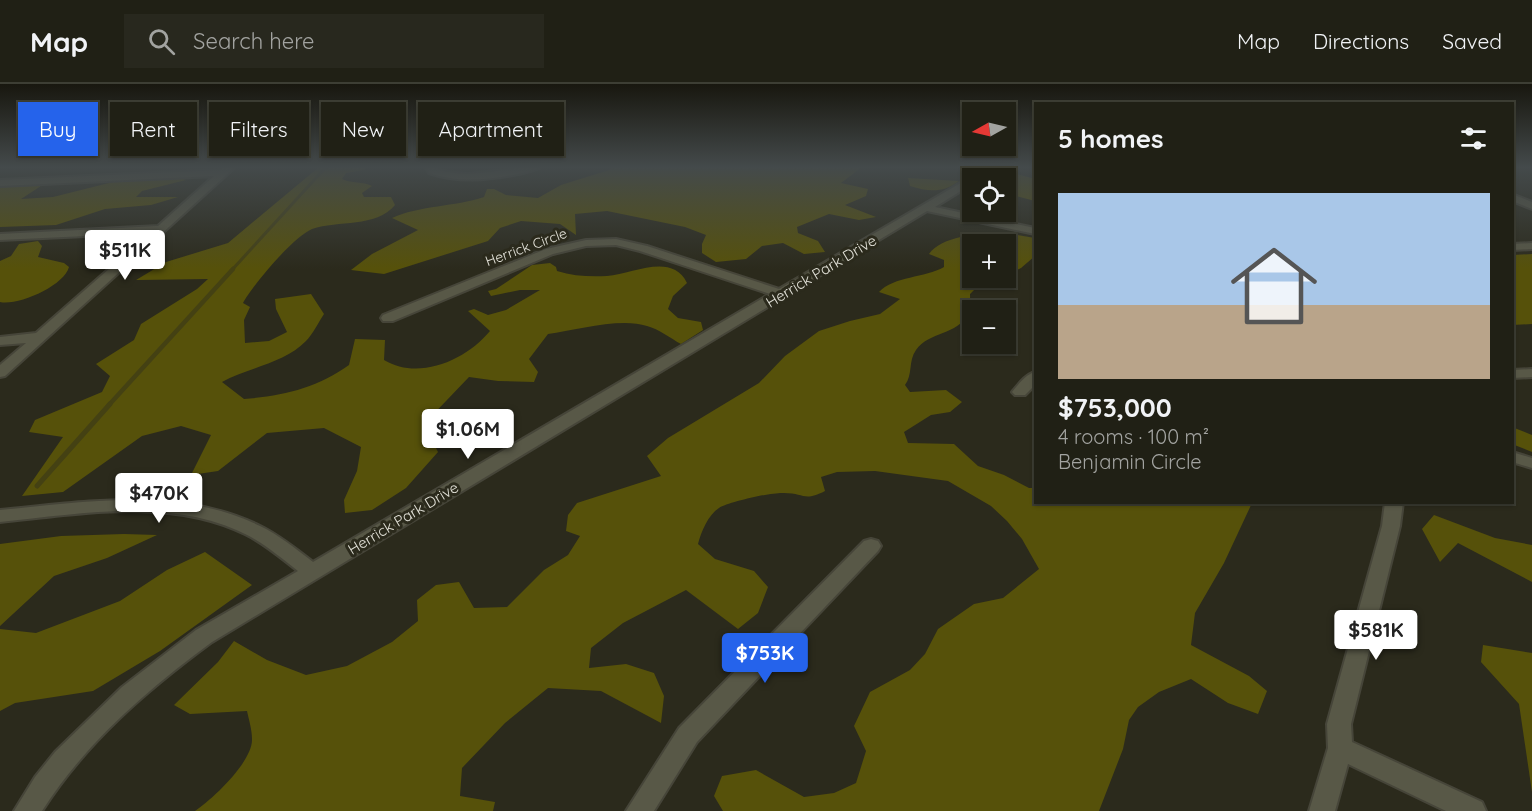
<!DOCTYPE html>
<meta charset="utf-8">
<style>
body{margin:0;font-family:Quicksand,sans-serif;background:#28281e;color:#f1f3f6;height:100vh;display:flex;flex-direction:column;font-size:22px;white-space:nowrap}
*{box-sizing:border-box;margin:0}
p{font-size:20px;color:#a2a3a0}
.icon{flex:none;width:33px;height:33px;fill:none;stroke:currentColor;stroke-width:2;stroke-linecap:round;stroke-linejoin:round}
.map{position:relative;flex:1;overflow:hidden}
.details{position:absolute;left:1034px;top:18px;width:480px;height:402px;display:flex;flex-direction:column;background:#202015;border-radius:0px;box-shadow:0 2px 4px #0004,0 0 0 2px #3d3e34}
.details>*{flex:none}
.banner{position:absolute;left:18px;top:18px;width:570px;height:54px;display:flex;gap:12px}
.needle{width:39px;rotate:262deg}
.fabs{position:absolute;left:962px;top:18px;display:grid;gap:12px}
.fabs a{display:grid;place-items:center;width:54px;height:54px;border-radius:0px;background:#202015;box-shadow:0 2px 4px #0004,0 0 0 2px #3d3e34;font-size:30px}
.price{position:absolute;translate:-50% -51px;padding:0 14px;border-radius:6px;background:#fff;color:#222;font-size:20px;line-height:39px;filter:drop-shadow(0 2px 3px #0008)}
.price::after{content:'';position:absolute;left:50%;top:36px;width:18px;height:14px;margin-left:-9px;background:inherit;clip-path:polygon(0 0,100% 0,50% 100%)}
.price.active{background:#2563eb;color:#fff}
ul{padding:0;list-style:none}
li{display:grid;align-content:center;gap:12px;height:318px;padding:0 24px}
li span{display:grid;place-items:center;height:186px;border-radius:0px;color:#555}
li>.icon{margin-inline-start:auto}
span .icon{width:108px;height:108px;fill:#fffc;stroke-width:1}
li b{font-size:26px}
h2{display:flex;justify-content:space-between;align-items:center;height:72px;padding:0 24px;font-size:26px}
.tag{padding:0 21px;border-radius:0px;background:#202015;box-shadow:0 2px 4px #0004,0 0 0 2px #3d3e34;font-size:21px;line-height:54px}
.tag.active{background:#2563eb;color:#fff}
header{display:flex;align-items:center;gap:36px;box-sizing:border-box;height:84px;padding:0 30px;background:#202015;border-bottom:2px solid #3d3e34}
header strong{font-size:28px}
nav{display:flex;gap:33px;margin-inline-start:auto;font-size:21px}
.search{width:420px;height:54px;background:#28281e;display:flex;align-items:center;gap:15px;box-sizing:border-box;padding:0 21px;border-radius:0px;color:#a2a3a0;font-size:22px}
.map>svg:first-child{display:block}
</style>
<header>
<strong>Map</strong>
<div class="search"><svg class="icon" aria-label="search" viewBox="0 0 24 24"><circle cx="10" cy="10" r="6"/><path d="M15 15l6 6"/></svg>Search here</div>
<nav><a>Map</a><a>Directions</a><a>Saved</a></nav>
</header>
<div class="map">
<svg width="1532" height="727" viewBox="0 0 1532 727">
<rect width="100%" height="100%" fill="#2b2a1c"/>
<g fill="#56510a">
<path d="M319 83H366L364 86 346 89 342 95C352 100 363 97 372 102L362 109 364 113H391L395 121C376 144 338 136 312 145 293 153 253 201 243 219L250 223 244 236 245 259 269 257 287 248 276 225 275 215 311 210 324 230C318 239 313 250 306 257 285 279 247 284 222 298L244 315C283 312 317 304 349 281L355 255 385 256 384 276C419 297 466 276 490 247L468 227 474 225 488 231 506 226 540 206H520L491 212 488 207 496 205 532 181 550 179 556 183 557 187C573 192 590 193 607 192 633 190 672 168 687 199L673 212 668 225 678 234 701 238 703 246 681 260C670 254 659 245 647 242 621 233 576 246 548 250L529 275 538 288 534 298 498 297 469 293 424 340 438 368 406 404 372 426 345 429 344 416 357 387 361 363 324 344 267 349 218 387 191 391 211 351 181 342 142 352 63 408 22 412 63 353 29 348 35 336 102 308 110 292 96 280 134 256 141 240 197 205 208 195 136 196 166 178 228 159Z"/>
<path d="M613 83H862L841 99 868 105 866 112 845 121 876 133 859 136 829 130 797 143 798 149 818 157 825 168 804 170 783 159 762 162 746 175 716 178 702 169V160L706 151 685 143 607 127 575 130 576 151 560 140 521 137 500 144 488 157 384 190 351 186 372 170 418 146 392 134C421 121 454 123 484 113L487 105H494L506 111 538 114 561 101 609 86Z"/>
<path d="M1013 89 1035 95V117L1005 109V94H994Z"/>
<path d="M179 93 186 96 142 107 136 113H178L151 121 105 125 56 141 0 143V100H44L21 115 53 113 117 97Z"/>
<path d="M908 94 959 97C943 109 929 108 910 102Z"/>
<path d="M999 148 1035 154V172L1021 184 1005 192V160H972V194H1000L979 201 970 210C970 215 971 224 969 229 957 252 929 247 916 266 908 277 913 291 905 301L910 308 946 306 962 318 950 328 931 331 904 348 908 359 954 360 978 382 1004 391 1029 404H1035V418L1252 419 1224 479 1195 529 1191 561 1249 592 1267 607 1258 630 1228 619 1191 595 1159 608 1138 623 1129 636 1123 665 1099 727H723L714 712 722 692 756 686 804 713 834 709 856 699 866 667 854 642 870 608 910 586 925 570 938 545 974 520 1003 514 1039 485 1022 455 1007 437 991 422 948 397 875 387 837 388 821 393 825 407C804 418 804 409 784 409 772 408 729 418 719 424 708 431 701 448 698 460L715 475 754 487 768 503 758 529 738 545 686 506 623 539 591 564 589 584 626 580 654 589 664 612 661 639 601 607 548 604 505 639 462 684 460 712 495 718 493 727H195C213 715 253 677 252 655 252 646 249 636 247 627L190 630 174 621 218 578 234 557 267 576 306 591 347 582 392 558 418 537 417 516 436 501 459 498 474 524 507 523 544 486 568 471 580 452 566 447 568 431 577 419 661 392 647 372 668 354 759 299 785 272 819 247 850 237 880 230 900 215 879 208C894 192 925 194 944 183V176L929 170C942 152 977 150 999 148Z"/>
<path d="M38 157 42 162 38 173 64 179 69 183C64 202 18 222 0 218V177L11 172 19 160Z"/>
<path d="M1532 170V240L1512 241V188L1516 180 1512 177V171Z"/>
<path d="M1512 343 1532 351V368L1512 360Z"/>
<path d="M1434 431 1495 454 1532 461V498L1458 459 1440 478 1422 445Z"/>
<path d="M124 450 157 451 107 474 54 492 0 542V460L61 452Z"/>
<path d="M205 468 252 501 160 567 93 607 15 619 0 627V545L36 549 120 517 167 486Z"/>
<path d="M1483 561 1532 569V708L1519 620 1481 578Z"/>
</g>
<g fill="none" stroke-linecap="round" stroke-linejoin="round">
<path stroke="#444113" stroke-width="3" d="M231 187 326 83"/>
<path stroke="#444113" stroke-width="4.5" d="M108 322 233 185"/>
<path stroke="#444113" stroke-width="5" d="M37 402 110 320"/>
<g stroke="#464539" stroke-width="4">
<g id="minor">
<path d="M225 83H235L5 292 0 293V281L26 259 0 261V253L36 249 150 149 0 156V150L158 142 214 92 0 102V96L221 86Z"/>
<path d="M426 83H435L436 85C472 97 505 82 541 83 534 87 526 88 518 90 487 96 459 99 429 89Z"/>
<path d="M988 83H999L980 94H972V100L935 123 1035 144V150L927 127 212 558C147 606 86 658 42 727H14L35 693 55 668 122 603 196 546 298 487C281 474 264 459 245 450 170 413 80 430 0 438V426C86 418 179 402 260 442 279 451 296 465 313 478L770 210 640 167 616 161 586 162 553 170 393 237H383L381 234 383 231 546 165 586 156 616 155 647 162 779 205Z"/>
<path d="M1512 110 1532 118V125L1512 117Z"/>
<path d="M1532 159V165L1512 166V160Z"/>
<path d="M1532 285V293L1512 294V286Z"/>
<path d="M1035 288V301L1025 311H1015L1012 308C1018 301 1026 290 1035 288Z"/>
<path d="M1512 368 1532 374V384L1512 378Z"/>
<path d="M1385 418H1403L1400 442 1351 640 1352 658 1482 718 1486 727H1446L1348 680 1335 727H1309L1328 664 1327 640 1382 442Z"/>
<path d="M871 455 878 457 881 462 878 467 697 658 654 727H626L679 644 864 457Z"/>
</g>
</g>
<use href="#minor" fill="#585847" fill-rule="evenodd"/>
</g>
<linearGradient id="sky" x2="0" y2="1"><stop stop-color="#18170f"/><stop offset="0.45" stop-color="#444a4b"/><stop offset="1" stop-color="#444a4b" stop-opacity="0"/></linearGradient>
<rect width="1532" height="185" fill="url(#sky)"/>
<g text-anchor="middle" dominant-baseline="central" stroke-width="6" stroke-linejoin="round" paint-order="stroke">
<g font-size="14" fill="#e3e2d9" stroke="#2b2a1c">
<text transform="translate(526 163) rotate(-20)">Herrick Circle</text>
</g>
<g font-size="15" fill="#e3e2d9" stroke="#2b2a1c">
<text transform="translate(821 187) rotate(-31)">Herrick Park Drive</text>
<text transform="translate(403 434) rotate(-31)">Herrick Park Drive</text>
</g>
</g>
</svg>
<div class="fabs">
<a><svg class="needle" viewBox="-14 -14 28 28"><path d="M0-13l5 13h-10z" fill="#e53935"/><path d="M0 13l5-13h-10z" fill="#a2a3a0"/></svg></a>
<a><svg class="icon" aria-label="locate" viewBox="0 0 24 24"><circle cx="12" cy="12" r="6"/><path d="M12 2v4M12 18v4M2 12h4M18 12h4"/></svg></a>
<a>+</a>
<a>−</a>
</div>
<b class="price" style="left:125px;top:197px">$511K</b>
<b class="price" style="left:468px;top:376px">$1.06M</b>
<b class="price" style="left:159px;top:440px">$470K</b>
<b class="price" style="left:1376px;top:577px">$581K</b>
<b class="price active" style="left:765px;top:600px">$753K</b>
<div class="banner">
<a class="tag active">Buy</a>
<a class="tag">Rent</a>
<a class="tag">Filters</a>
<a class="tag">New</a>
<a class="tag">Apartment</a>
</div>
<section class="details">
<h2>5 homes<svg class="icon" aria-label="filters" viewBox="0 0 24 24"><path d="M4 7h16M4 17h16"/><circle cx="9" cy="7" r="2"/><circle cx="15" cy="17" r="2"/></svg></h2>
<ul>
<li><span style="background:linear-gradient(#a9c7e8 60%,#b9a48a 0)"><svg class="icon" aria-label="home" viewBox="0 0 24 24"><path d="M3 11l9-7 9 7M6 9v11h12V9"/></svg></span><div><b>$753,000</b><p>4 rooms · 100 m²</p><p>Benjamin Circle</p></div></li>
</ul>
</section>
</div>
